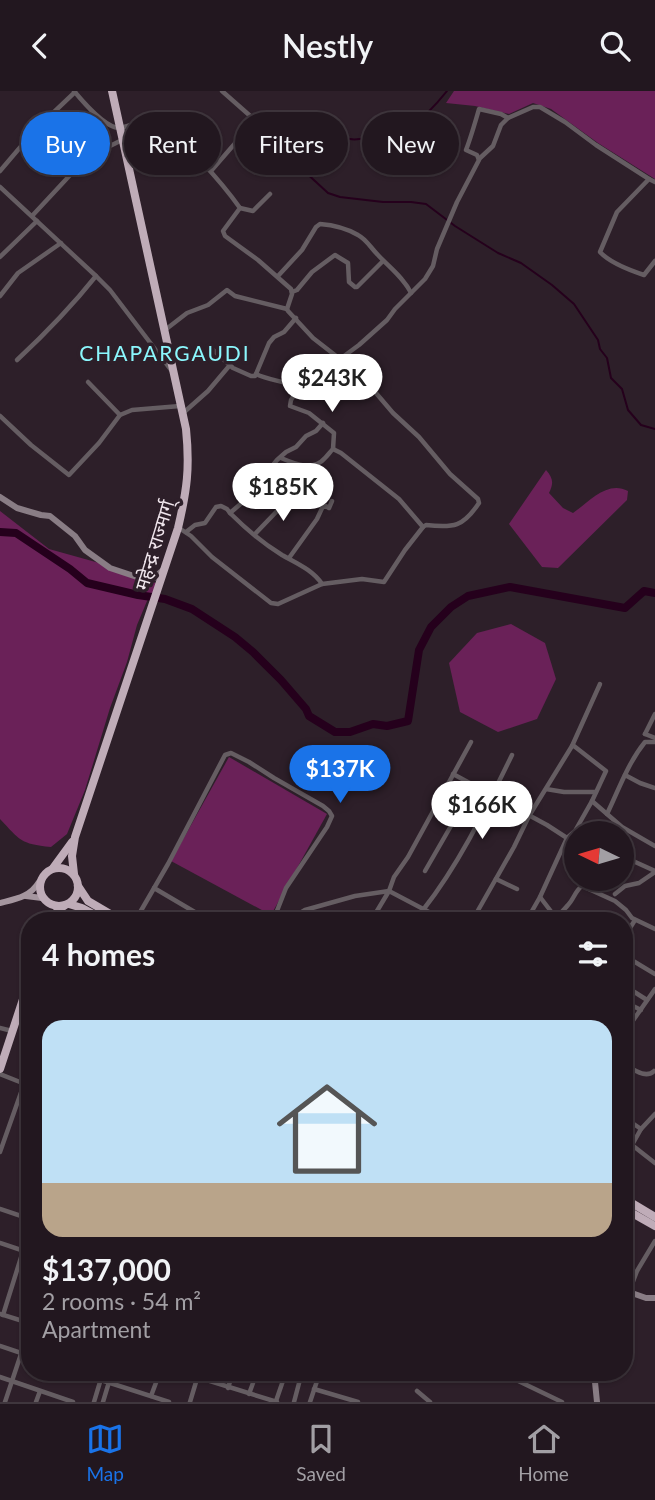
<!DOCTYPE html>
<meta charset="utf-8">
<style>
body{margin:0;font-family:Lato,"Noto Sans Devanagari",sans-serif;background:#2a2028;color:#f1f3f6;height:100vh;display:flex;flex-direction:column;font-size:26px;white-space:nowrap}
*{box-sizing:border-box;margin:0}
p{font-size:23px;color:#a29fa4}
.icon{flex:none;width:38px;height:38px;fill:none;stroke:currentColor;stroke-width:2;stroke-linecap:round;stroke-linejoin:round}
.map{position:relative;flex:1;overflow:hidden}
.panel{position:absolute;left:21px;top:821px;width:612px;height:469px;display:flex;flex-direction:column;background:#22171f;border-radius:28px;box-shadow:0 2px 5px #0004,0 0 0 2px #3f363d}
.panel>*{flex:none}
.banner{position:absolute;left:21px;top:21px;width:614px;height:63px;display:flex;gap:14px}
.needle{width:46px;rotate:275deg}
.buttons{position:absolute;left:564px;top:730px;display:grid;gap:14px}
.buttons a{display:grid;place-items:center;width:70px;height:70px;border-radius:50%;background:#22171f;box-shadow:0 2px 5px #0004,0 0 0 2px #3f363d;font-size:35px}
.price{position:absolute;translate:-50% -60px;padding:0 16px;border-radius:24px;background:#fff;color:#222;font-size:23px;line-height:46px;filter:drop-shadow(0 2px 4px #0008)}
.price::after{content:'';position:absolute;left:50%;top:42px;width:21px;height:16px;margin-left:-10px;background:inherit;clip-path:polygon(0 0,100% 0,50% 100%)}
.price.selected{background:#1a73e8;color:#fff}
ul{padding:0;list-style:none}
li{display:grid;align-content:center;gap:14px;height:371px;padding:0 21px}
li span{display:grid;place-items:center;height:217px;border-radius:21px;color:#555}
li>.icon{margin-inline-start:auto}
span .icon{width:126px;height:126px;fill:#fffc;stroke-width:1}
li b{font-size:30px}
h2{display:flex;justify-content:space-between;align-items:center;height:84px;padding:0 21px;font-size:30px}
.pill{padding:0 24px;border-radius:32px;background:#22171f;box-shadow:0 2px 5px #0004,0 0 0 2px #3f363d;font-size:24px;line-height:63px}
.pill.selected{background:#1a73e8;color:#fff}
header{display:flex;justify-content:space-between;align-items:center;height:91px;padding:0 21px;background:#22171f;font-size:32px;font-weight:600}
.menu{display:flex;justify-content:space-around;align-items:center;height:98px;border-top:2px solid #3f363d;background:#22171f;font-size:19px;color:#a29fa4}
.menu a{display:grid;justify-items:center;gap:4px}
.menu .selected{color:#1a73e8}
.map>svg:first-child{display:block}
</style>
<header><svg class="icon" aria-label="back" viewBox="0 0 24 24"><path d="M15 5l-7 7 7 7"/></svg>Nestly<svg class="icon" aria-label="search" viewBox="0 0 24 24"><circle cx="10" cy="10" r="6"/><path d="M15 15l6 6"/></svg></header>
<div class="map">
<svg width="655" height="1311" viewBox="0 0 655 1311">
<rect width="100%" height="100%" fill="#2d1f29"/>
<g fill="#6a2158">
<path d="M454 0H655V88L598 52 551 18 533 12 509 23 475 15 446 12Z"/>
<path d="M546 379C553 387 554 392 549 402L563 417 573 422C589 411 607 389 628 400L627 409 558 477 542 476 509 433Z"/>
<path d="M0 420 49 458 110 475 158 493 147 510 137 534 127 571 110 617 85 699 67 743 51 756C20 753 20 749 0 728Z"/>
<path d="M511 533 545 552 556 588 537 628 498 641 460 621 449 572 477 542Z"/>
<path d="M229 666 327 723 271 824 171 770Z"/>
</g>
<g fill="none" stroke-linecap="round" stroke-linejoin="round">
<path stroke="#25001c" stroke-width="2" d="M447 0C424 29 404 46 366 47 361 48 355 49 350 48 330 45 312 33 295 24H291L287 28 283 41 284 55 303 79 328 102 340 106 383 111H411L426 113 455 135 498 162 521 172 552 194 574 213 598 249 600 258 607 267 611 287 622 298 628 319 641 334 655 338"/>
<path stroke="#25001c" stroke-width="8" d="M0 441 16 442 70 478 87 492 138 504 165 508 192 518 235 546 253 561 281 589 306 618 309 625 335 641H350L373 633 387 635 408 630 419 559 431 536 451 516 468 505 510 496 625 517 644 500 655 502"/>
<g stroke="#655d62" stroke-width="4.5">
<path d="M74 0C84 12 105 37 120 37 124 36 128 35 131 34 139 33 151 35 159 37 182 44 225 96 240 117L223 140 225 145 258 169 291 198 292 203 287 218 288 220 313 247 340 268 370 295 393 322 419 346 450 383 478 408 479 412C463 436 454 437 426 434L423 436 405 459 384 491 362 488 322 493 278 513 271 512 212 466 191 445 179 437"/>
<path d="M479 68 493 55 501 34 508 27"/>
<path d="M0 80 34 40 75 1"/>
<path d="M211 80 244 42 256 32V30L222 0"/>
<path d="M655 91 649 88 617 121 600 161C610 172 629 179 644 184L655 170"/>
<path d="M0 96 96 185 110 199 171 279"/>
<path d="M240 117 253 120 270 103"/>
<path d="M32 125 72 82 90 73 108 56 122 49"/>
<path d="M0 166 37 130"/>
<path d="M278 185 302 159 316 136 320 133C333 134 346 137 358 144 366 148 371 157 378 164 389 176 404 187 411 202"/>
<path d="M292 201 297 199 312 181 335 164 348 172 349 191 355 196H357L383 170"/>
<path d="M0 205 18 182 61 152"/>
<path d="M296 227 284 241 274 246 269 252 256 283C270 290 287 290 299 297L291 309 290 315 309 322 334 342 333 358"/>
<path d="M165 239 187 222 208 214 227 199 235 205 287 218"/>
<path d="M212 258 233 277 251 285H255L256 283"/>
<path d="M340 268 359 254 387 229 395 218 425 188 433 175 437 158 457 111 479 69 477 64 466 59C471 46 475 32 479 18L501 23 508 27 533 16H540L565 31 596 54 649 88"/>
<path d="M17 269C46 242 72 215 96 185"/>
<path d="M88 291 120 324"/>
<path d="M182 323 208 300 230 274"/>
<path d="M0 325 31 354 69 384 99 352 120 324 132 319 180 315"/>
<path d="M281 367C295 373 313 381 325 367 328 364 330 361 333 358L341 362 399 408 423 436"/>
<path d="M230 422C245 437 264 453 282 464 296 472 313 479 322 493"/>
<path d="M186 441 195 434 205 432 216 416 221 415 227 418 230 422 244 410 277 369 286 361 296 356 306 345 316 340 323 332"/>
<path d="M255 443 278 419 287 403"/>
<path d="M289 467 317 428 323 415 324 414 329 417 332 410"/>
<path d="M645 643 655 623"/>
<path d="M645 643 655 647"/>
<path d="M572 655 600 593"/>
<path d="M453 683 547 734 567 747 540 806 532 820V830"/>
<path d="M625 684 640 692 655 697"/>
<path d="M546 698 564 701H596"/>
<path d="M607 723C619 698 628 672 645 651H655"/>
<path d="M567 747 575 740 592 710 622 736 655 755"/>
<path d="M621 761 633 770 655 780"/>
<path d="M425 780 474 695"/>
<path d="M496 788 517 798"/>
<path d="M582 795 590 788"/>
<path d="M154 797 210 830"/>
<path d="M615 803 625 795 639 792 655 781"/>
<path d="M540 806 553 823"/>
<path d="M423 819C460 772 486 717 512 664"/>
<path d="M556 827C560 822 564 819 568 814 574 808 575 800 582 795L615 810 626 819 632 827 655 838"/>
<path d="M531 829H540L551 826"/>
<path d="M135 830 168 773 225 664 231 662 249 671 274 687 323 715 329 720 332 725 327 736 286 797 273 830"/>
<path d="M287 830 305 819 355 805 389 800 446 830"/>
<path d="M371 830 389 800 394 786 408 766 471 651"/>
<path d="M472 830 514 756 529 725 572 655H574L606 680 592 710"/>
<path d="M625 845 635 829"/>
<path d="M625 865 655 883"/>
<path d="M625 895 647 909"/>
<path d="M625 911 641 919"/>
<path d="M0 937 12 940"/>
<path d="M625 941 655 898"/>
<path d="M625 973C633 979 646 988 654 980"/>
<path d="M0 983 30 995"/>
<path d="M625 1027 641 1038 655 1023"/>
<path d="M641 1038 632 1054 655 1072"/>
<path d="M0 1061 24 993"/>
<path d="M0 1118 30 1128"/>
<path d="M0 1152 30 1162"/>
<path d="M625 1197 629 1201 637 1180 655 1150"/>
<path d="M0 1223 29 1232"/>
<path d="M3 1224 23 1160"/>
<path d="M0 1255 30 1265"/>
<path d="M76 1281 169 1311"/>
<path d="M181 1281 277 1311"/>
<path d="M505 1281 510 1286 562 1311"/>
<path d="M0 1286 73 1311"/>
<path d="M228 1297 233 1281"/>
<path d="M314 1298 358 1311"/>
<path d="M417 1300 430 1311"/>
<path d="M249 1303 257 1281"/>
<path d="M151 1305 160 1281"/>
<path d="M276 1310 286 1281"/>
<path d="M5 1311 21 1263 30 1231"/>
<path d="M36 1311 40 1300"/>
<path d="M94 1311 103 1281"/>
<path d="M103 1311 112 1281"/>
<path d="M190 1311 199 1281"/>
<path d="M294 1311 302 1281"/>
<path d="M310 1311 320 1281"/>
</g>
<g stroke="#897d85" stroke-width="6">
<path d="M0 406 17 417 41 424 50 425 75 445 85 459 110 477 140 487H154L163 479"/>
<path d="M625 1217 629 1201 646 1207H655"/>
<path d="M594 1281 597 1311"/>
</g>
<g stroke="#a5969f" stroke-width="6">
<path d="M26 805 42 807"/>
<path d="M0 812C16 808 30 806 39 791"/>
</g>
<g stroke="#bfacb8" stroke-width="8">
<circle cx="59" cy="796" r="19"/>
<path d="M53 777 72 751"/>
<path d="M74 783 72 765 75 746 178 437C187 399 190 377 186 338L112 0"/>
<path d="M78 795 88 810 122 830"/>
<path d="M69 813 82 817 106 830"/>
<path d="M50 830 58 819 64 815"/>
<path d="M0 978 30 887"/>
<path d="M625 1108 655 1126"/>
<path d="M625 1118 655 1135"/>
</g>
</g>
<g text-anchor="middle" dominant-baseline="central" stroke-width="7" stroke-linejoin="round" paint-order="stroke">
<g font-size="19" fill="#f0e6ed" stroke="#2d1f29">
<text transform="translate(154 454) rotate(-73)">महेन्द्र राज्मार्ग्</text>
</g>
<g font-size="21" letter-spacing="2" fill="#8bf7fd" stroke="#2d1f29">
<text x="165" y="261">CHAPARGAUDI</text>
</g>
</g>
</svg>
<div class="buttons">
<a><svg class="needle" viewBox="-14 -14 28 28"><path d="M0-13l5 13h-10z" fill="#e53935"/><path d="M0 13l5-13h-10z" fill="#a29fa4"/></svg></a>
</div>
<b class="price" style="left:332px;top:323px">$243K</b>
<b class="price" style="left:283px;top:432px">$185K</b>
<b class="price selected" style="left:340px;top:714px">$137K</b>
<b class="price" style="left:482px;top:750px">$166K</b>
<div class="banner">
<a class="pill selected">Buy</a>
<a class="pill">Rent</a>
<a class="pill">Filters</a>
<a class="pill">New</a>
</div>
<section class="panel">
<h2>4 homes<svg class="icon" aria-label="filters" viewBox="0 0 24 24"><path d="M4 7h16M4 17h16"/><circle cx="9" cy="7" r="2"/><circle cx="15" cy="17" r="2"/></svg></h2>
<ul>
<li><span style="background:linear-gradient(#bfe0f5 75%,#b9a48a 0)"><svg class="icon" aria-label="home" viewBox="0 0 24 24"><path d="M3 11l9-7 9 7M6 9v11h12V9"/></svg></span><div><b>$137,000</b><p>2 rooms · 54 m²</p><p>Apartment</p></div></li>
</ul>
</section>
</div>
<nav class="menu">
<a class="selected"><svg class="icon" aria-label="map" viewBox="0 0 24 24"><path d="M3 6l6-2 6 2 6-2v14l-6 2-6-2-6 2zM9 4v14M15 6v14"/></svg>Map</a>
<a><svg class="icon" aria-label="saved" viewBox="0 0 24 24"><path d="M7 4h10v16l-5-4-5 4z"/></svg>Saved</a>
<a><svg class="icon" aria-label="home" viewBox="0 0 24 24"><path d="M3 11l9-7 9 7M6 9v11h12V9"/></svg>Home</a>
</nav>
